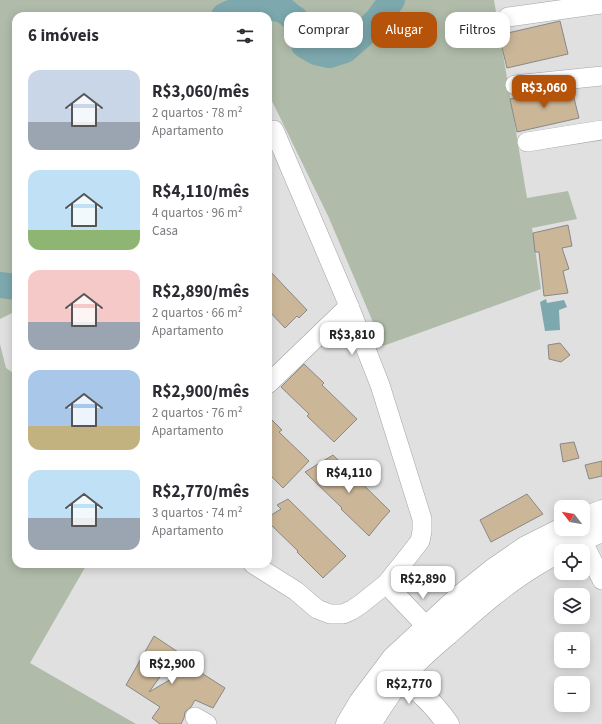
<!DOCTYPE html>
<html lang="pt">
<meta charset="utf-8">
<style>
body{margin:0;font-family:"Source Sans 3",sans-serif;background:#f2f2f3;color:#2b2b33;height:100vh;display:flex;flex-direction:column;font-size:15px;white-space:nowrap}
*{box-sizing:border-box;margin:0}
p{font-size:13px;color:#7c7c81}
.icon{flex:none;width:22px;height:22px;fill:none;stroke:currentColor;stroke-width:2;stroke-linecap:round;stroke-linejoin:round}
.map{position:relative;flex:1;overflow:hidden}
.details{position:absolute;left:12px;top:12px;width:260px;height:556px;display:flex;flex-direction:column;background:#fff;border-radius:12px;box-shadow:0 2px 10px #0003}
.details>*{flex:none}
.guide{position:absolute;left:284px;top:12px;width:258px;height:36px;display:flex;gap:8px}
.needle{width:26px;rotate:301deg}
.fabs{position:absolute;left:554px;top:500px;display:grid;gap:8px}
.fabs a{display:grid;place-items:center;width:36px;height:36px;border-radius:8px;background:#fff;box-shadow:0 2px 10px #0003;font-size:20px}
.price{position:absolute;translate:-50% -34px;padding:0 9px;border-radius:8px;background:#fff;color:#222;font-size:13px;line-height:26px;filter:drop-shadow(0 1px 2px #0008)}
.price::after{content:'';position:absolute;left:50%;top:24px;width:12px;height:9px;margin-left:-6px;background:inherit;clip-path:polygon(0 0,100% 0,50% 100%)}
.price.on{background:#b45309;color:#fff}
ul{padding:0;list-style:none}
li{display:flex;align-items:center;gap:12px;height:100px;padding:0 16px}
li span{display:grid;place-items:center;flex:none;width:112px;height:80px;border-radius:12px;color:#555}
li>.icon{margin-inline-start:auto}
span .icon{width:48px;height:48px;fill:#fffc;stroke-width:1}
li b{font-size:17px}
h2{display:flex;justify-content:space-between;align-items:center;height:48px;padding:0 16px;font-size:17px}
.tag{padding:0 14px;border-radius:12px;background:#fff;box-shadow:0 2px 10px #0003;font-size:14px;line-height:36px}
.tag.on{background:#b45309;color:#fff}
.map>svg:first-child{display:block}
</style>
<div class="map">
<svg width="602" height="724" viewBox="0 0 602 724">
<rect width="100%" height="100%" fill="#e0e0e1"/>
<g fill="#b0bca9">
<path d="M0 0H494L527 198 568 191 577 219 532 228 541 289 383 346 329 218 271 99H268V16H16V311L0 319Z"/>
<path d="M0 344 6 368 16 375V564H87L30 663 136 724H0Z"/>
</g>
<path fill="#7ca8ae" d="M546 299 547 303 564 300 567 307 559 310 560 330 545 331 540 302Z"/>
<g fill="none" stroke-linecap="round" stroke-linejoin="round">
<g stroke="#7ca8ae" stroke-width="26">
<path d="M224 16C237 8 270 5 285 11 287 13 290 15 292 17 293 17 297 20 297 21 302 26 303 38 304 45L316 52 329 55 345 50 361 36 377 20 392 0"/>
<path d="M0 285 16 287"/>
</g>
</g>
<g fill="#cbb698" stroke="#888887">
<path d="M560 21 568 54 507 68 499 35Z"/>
<path d="M572 90 579 118 517 132 510 99 531 94Z"/>
<path d="M568 225 572 246 562 248 569 269 563 271 568 293 544 296 539 252H535L533 233Z"/>
<path d="M268 269 307 310 299 318 297 316 285 328 268 310Z"/>
<path d="M560 343 570 355 561 362 549 359 548 345Z"/>
<path d="M304 364 324 383 322 385 357 419 334 442 307 416 309 414 281 387Z"/>
<path d="M268 416 282 430 279 432 309 461 283 488 268 473Z"/>
<path d="M574 442 579 458 563 462 560 444Z"/>
<path d="M333 455 390 511 381 521 369 536 341 509 342 508 305 472Z"/>
<path d="M602 461V476L589 479 585 465Z"/>
<path d="M527 494 543 514 491 542 480 520Z"/>
<path d="M288 499 346 556 323 578 297 552 298 551 268 522V517L281 509 277 505Z"/>
<path d="M154 636 178 652 149 692 192 667 225 688 213 708 195 700 191 707 185 712 184 718 181 724H160L152 718 160 707 126 685Z"/>
</g>
<g fill="none" stroke-linecap="round" stroke-linejoin="round">
<g stroke="#a4a4a5" stroke-width="20">
<g id="minor">
<path d="M508 17 602 4"/>
<path d="M515 85 602 76"/>
<path d="M274 130 349 306 380 385 422 519V531L420 541 410 554 386 584"/>
<path d="M527 142 602 130"/>
<path d="M268 384 349 306"/>
<path d="M582 540 602 580"/>
<path d="M253 564 296 591 317 609 330 614H343L352 610 361 604 386 584 427 627"/>
<path d="M195 717 207 724"/>
</g>
</g>
<g stroke="#a4a4a5" stroke-width="23">
<g id="major">
<path d="M583 519 602 511"/>
<path d="M389 671C415 686 431 700 448 724"/>
<path d="M347 724 360 702 393 658 459 597 494 569 526 547 562 529"/>
<path d="M370 724C380 709 389 693 401 679 415 662 432 647 449 633 477 608 505 583 537 564 558 551 580 540 602 531"/>
</g>
</g>
<use href="#minor" stroke="#fff" stroke-width="19"/>
<use href="#major" stroke="#fff" stroke-width="22"/>
</g>
</svg>
<div class="fabs">
<a><svg class="needle" viewBox="-14 -14 28 28"><path d="M0-13l5 13h-10z" fill="#e53935"/><path d="M0 13l5-13h-10z" fill="#7c7c81"/></svg></a>
<a><svg class="icon" aria-label="locate" viewBox="0 0 24 24"><circle cx="12" cy="12" r="6"/><path d="M12 2v4M12 18v4M2 12h4M18 12h4"/></svg></a>
<a><svg class="icon" aria-label="layers" viewBox="0 0 24 24"><path d="M12 4l9 5-9 5-9-5zM3 14l9 5 9-5"/></svg></a>
<a>+</a>
<a>−</a>
</div>
<b class="price on" style="left:544px;top:109px">R$3,060</b>
<b class="price" style="left:352px;top:356px">R$3,810</b>
<b class="price" style="left:349px;top:494px">R$4,110</b>
<b class="price" style="left:423px;top:600px">R$2,890</b>
<b class="price" style="left:172px;top:685px">R$2,900</b>
<b class="price" style="left:409px;top:705px">R$2,770</b>
<div class="guide">
<a class="tag">Comprar</a>
<a class="tag on">Alugar</a>
<a class="tag">Filtros</a>
</div>
<section class="details">
<h2>6 imóveis<svg class="icon" aria-label="filters" viewBox="0 0 24 24"><path d="M4 7h16M4 17h16"/><circle cx="9" cy="7" r="2"/><circle cx="15" cy="17" r="2"/></svg></h2>
<ul>
<li><span style="background:linear-gradient(#c9d6e8 65%,#9aa5b1 0)"><svg class="icon" aria-label="home" viewBox="0 0 24 24"><path d="M3 11l9-7 9 7M6 9v11h12V9"/></svg></span><div><b>R$3,060/mês</b><p>2 quartos · 78 m²</p><p>Apartamento</p></div></li>
<li><span style="background:linear-gradient(#bfe0f5 75%,#8fb573 0)"><svg class="icon" aria-label="home" viewBox="0 0 24 24"><path d="M3 11l9-7 9 7M6 9v11h12V9"/></svg></span><div><b>R$4,110/mês</b><p>4 quartos · 96 m²</p><p>Casa</p></div></li>
<li><span style="background:linear-gradient(#f6c9c9 65%,#9aa5b1 0)"><svg class="icon" aria-label="home" viewBox="0 0 24 24"><path d="M3 11l9-7 9 7M6 9v11h12V9"/></svg></span><div><b>R$2,890/mês</b><p>2 quartos · 66 m²</p><p>Apartamento</p></div></li>
<li><span style="background:linear-gradient(#a9c7e8 70%,#c2b280 0)"><svg class="icon" aria-label="home" viewBox="0 0 24 24"><path d="M3 11l9-7 9 7M6 9v11h12V9"/></svg></span><div><b>R$2,900/mês</b><p>2 quartos · 76 m²</p><p>Apartamento</p></div></li>
<li><span style="background:linear-gradient(#bfe0f5 60%,#9aa5b1 0)"><svg class="icon" aria-label="home" viewBox="0 0 24 24"><path d="M3 11l9-7 9 7M6 9v11h12V9"/></svg></span><div><b>R$2,770/mês</b><p>3 quartos · 74 m²</p><p>Apartamento</p></div></li>
</ul>
</section>
</div>
